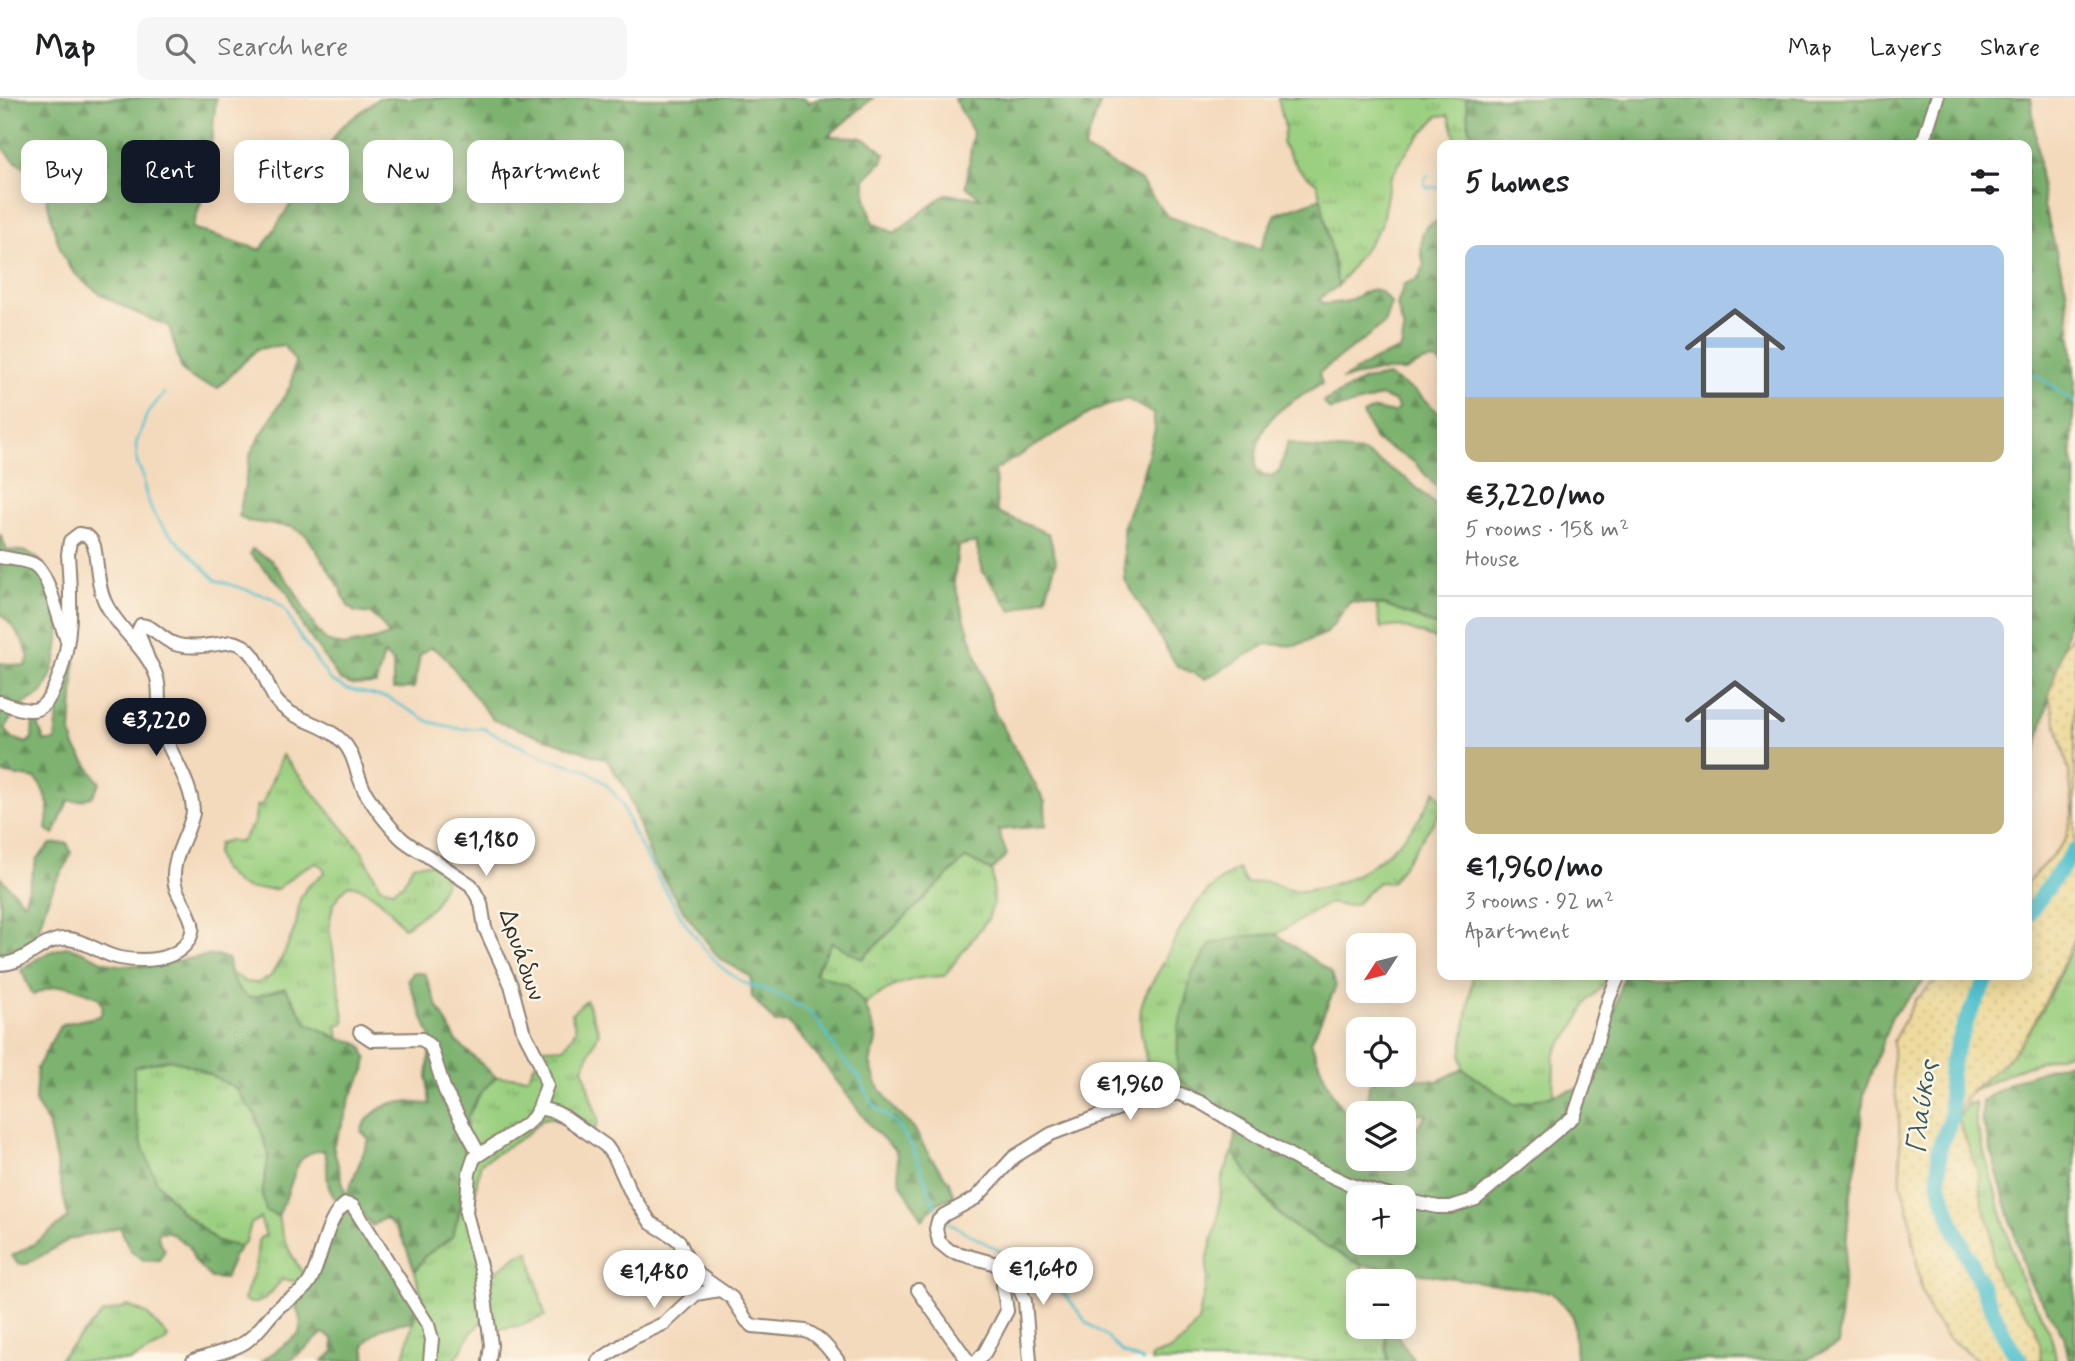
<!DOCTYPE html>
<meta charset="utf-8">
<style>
body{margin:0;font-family:Mynerve,sans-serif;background:#f6f6f6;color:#202124;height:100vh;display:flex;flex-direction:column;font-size:26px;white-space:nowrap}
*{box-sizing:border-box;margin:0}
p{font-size:23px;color:#757577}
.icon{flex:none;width:38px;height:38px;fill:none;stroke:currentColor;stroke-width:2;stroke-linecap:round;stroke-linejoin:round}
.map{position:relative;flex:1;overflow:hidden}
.panel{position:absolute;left:1437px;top:42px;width:595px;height:840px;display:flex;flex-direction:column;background:#fff;border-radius:14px;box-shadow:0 4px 18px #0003}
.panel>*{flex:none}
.hud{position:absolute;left:21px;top:42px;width:665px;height:63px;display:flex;gap:14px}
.needle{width:46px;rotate:234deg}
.fabs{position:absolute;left:1346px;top:835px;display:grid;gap:14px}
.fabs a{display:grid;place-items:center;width:70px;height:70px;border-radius:14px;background:#fff;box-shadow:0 4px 18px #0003;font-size:35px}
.price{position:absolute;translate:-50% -60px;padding:0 16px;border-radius:24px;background:#fff;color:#222;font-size:23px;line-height:46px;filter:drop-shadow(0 2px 4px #0008)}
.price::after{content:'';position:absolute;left:50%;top:42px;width:21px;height:16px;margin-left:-10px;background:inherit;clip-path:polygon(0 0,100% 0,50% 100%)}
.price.current{background:#111827;color:#fff}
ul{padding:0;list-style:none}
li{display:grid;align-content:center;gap:14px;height:371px;padding:0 28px}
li+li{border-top:2px solid #e0e0e0}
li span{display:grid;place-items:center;height:217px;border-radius:14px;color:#555}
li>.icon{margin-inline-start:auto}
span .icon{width:126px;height:126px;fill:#fffc;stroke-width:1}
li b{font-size:30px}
h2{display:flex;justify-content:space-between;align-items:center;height:84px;padding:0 28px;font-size:30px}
.tag{padding:0 24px;border-radius:14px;background:#fff;box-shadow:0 4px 18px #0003;font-size:24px;line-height:63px}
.tag.current{background:#111827;color:#fff}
header{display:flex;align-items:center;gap:42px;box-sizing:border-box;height:98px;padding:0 35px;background:#fff;border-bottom:2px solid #e0e0e0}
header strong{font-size:33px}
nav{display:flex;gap:38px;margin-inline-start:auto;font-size:24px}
.search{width:490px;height:63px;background:#f6f6f6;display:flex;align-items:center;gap:18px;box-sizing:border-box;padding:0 24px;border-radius:14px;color:#757577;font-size:26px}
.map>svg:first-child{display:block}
</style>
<header>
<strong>Map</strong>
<div class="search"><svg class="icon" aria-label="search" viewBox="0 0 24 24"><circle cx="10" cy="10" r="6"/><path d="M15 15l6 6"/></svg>Search here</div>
<nav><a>Map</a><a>Layers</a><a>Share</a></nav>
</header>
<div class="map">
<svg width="2075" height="1263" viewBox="0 0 2075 1263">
<defs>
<pattern id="grass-tufts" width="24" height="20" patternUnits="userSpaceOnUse" patternTransform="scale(1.75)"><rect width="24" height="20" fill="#9cd081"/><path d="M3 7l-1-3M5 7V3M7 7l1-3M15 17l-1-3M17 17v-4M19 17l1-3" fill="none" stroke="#7fa96a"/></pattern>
<pattern id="forest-firs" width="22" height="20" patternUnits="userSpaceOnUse" patternTransform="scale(1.75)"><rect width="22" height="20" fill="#7db26f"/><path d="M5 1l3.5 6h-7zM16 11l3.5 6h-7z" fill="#67915b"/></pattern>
<pattern id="sand-dots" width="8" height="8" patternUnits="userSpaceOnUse" patternTransform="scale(1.75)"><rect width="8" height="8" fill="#eeda9e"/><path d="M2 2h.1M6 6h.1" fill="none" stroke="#cb8" stroke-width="1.8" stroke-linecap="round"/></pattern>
</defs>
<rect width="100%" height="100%" fill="#fcf5e5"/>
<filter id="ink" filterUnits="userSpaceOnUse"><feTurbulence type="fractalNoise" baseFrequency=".0143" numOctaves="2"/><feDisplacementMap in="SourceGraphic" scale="14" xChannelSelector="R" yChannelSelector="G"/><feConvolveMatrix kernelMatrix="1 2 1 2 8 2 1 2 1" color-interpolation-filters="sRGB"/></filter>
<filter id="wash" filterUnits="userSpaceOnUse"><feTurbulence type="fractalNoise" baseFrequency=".00686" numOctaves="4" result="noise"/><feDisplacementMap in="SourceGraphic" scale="28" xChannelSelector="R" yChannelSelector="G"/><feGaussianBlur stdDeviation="1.57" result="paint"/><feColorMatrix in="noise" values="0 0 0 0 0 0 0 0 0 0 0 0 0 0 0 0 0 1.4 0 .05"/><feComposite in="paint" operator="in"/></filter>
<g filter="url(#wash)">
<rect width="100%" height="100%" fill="#f4dabd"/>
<g fill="url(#grass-tufts)" stroke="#647e56" stroke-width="2">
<path d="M1278 0H1466L1469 32 1487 47H1455L1457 46 1449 17 1438 18 1410 48 1390 81 1381 128 1338 188 1321 100 1317 86 1298 70 1282 45 1285 30Z"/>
<path d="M1376 506 1384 507 1442 530V543L1400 528 1381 530Z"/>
<path d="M282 657 362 753 380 789 393 792 403 786 413 767C431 763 435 767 447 780L433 809 403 830C391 811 373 792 350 787 334 798 331 811 329 830L345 925 337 927 339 941 307 925 292 899 250 900 240 895 229 874 246 884 257 885 270 879 284 856 296 827 300 801 306 790 325 774 322 768 315 765 302 771 277 791H249L237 786 221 770 216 756 219 745 230 742 240 745 254 725 257 708 262 707Z"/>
<path d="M1435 692 1442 703V712L1391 785 1378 784 1356 806 1345 808 1329 805 1276 836 1246 838 1177 980 1202 995 1179 989 1149 974C1145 954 1138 930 1141 910 1143 897 1154 882 1160 871 1182 829 1194 795 1238 771L1246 786C1274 777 1281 795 1303 793 1349 788 1388 761 1416 725 1424 715 1429 703 1435 692Z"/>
<path d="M966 760 992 773 994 803 988 821 944 878C913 878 889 887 865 907L847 887 814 876 832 844 862 861Z"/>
<path d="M2075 840V953L2023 969 1970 994C1988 978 2008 963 2022 944 2041 918 2064 869 2075 840Z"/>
<path d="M1473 877H1610L1602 889 1588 902 1573 932 1560 946 1554 958 1553 997 1515 1007 1463 971 1461 957Z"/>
<path d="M586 902 599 934 583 970C587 979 587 987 590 997 593 1011 604 1021 593 1034H581L551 1020 543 1021 526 1037 481 1065C475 1087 471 1117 478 1139 481 1152 487 1164 491 1177L518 1157 529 1153 545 1218 519 1228 493 1231 485 1219 468 1239 460 1255 454 1263H403L413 1223 422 1199 415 1174 425 1158 452 1139 460 1112 467 1020 481 994 496 979H528L544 950 565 949 576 931 571 916Z"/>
<path d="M170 961 195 969 235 990 256 1017 269 1056 262 1097 267 1113 278 1118C282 1142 293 1162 307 1181L303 1189 294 1183 282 1182C271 1193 261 1213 244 1202L256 1167 258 1143 261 1139 266 1138 260 1120 251 1126 246 1143 240 1149 217 1143 181 1113 156 1083 143 1050 134 1011V969Z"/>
<path d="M1975 1005 1976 1026 2019 1177C2034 1208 2053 1228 2056 1263H2041L2040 1246 2025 1215 1997 1180 1993 1167 1991 1133 1989 1122 1982 1108 1979 1078 1958 1020 1967 1006Z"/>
<path d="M1233 1053C1245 1073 1268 1108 1285 1122 1308 1141 1335 1153 1361 1167L1365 1182 1358 1183V1228L1392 1229 1385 1233 1388 1263H1151L1152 1258 1168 1253 1184 1242 1198 1223 1207 1181V1162L1218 1121 1222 1081Z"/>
<path d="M128 1208 147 1216 168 1239 164 1245 130 1263H57L102 1216Z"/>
</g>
<g fill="url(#forest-firs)" stroke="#546e4d" stroke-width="2" fill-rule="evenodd">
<path d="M0 0H216L207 87 192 130 261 152 340 30 379 0H516L522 8 564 5 567 0H805L808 5 818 0H873L828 38C858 40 860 33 885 56L882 64 865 81 866 100 873 125 894 135 946 96 981 100 966 88 973 34 954 0H1102L1084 51 1140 82 1167 118 1260 151 1276 116 1321 100 1338 188 1319 201 1324 206C1332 205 1340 205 1347 203 1368 196 1372 180 1391 205L1384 226 1319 275 1322 286C1284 307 1253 322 1256 371L1264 377 1272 378 1280 372 1288 344 1310 350 1363 354 1407 381 1442 413V530L1384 507 1350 504 1327 535 1295 548 1267 546 1205 581 1177 568 1125 482 1123 429 1142 379 1155 331 1153 316 1127 301 1095 312 995 372 997 414 1049 436 1056 463 1046 499 1012 513 983 474 976 444 958 448 954 484 965 522 995 615 1045 704 1046 728 998 732 1007 757 992 773 966 760 862 861 832 844 814 875 848 887 865 907 877 939 870 965 877 986 894 1011 914 1030 927 1054 949 1084 954 1099C939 1102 931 1108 923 1122L900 1084 896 1053 872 1030 824 966 788 924 775 925 752 899 751 879 719 860 685 815 652 763 627 692 607 662 493 622 444 558 431 549 420 557 414 590 393 591V565L384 556 376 586 352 587 340 582 303 529 288 495 250 456 252 451 271 462 293 490 314 528 326 543 343 548 374 542 389 537 380 524 371 516 355 514 348 508 338 486 307 438 292 429 247 423 239 418 251 354 291 287 295 263 283 247 257 251 218 290 197 283 182 273 169 228C138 217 82 193 66 163 53 137 49 108 42 80 26 71 6 61 0 41 0 29 0 12 0 0Z"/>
<path d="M1466 0H2031L2044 108 2066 190 2075 284 2071 358 2075 372V489L2066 535 2027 685 2026 47H1487L1469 32Z"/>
<path d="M1437 123 1442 124V267L1435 262 1422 264 1405 273H1377L1341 282 1372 263 1401 251 1404 233 1397 207 1404 186 1418 181 1424 168 1421 154 1422 136 1428 127Z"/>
<path d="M1388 278 1416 294 1442 318V395L1414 364 1375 342 1363 316 1375 311 1394 315 1398 311 1396 304 1380 298C1362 306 1349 307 1330 312L1323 304 1364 282Z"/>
<path d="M0 436 7 452C14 453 27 452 33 457 69 479 65 562 43 593 40 597 34 600 30 602 19 610 10 619 5 631L12 640 27 645 32 640 33 621 36 620 44 643H55L60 594 71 559 75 561 71 635 75 649 100 685 92 699 78 703H68L54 736 46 731C50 708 50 701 36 681L0 675V565L25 568 29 560C24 541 14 529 0 515Z"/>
<path d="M67 745 71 754C68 768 59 777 53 790 44 808 40 826 35 845L13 861 0 863V779L24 805 37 760 51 746Z"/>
<path d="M1276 836 1332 875 1336 888 1311 944C1321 970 1333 1009 1358 1026V1060H1404V1040H1407L1427 1017 1390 1012 1367 1004 1369 987 1381 977 1438 983 1463 971 1515 1007 1596 986 1623 877H1929L1892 918 1864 995 1858 1057 1850 1099 1838 1246 1805 1263H1574L1576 1260 1573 1218 1551 1194 1361 1167 1320 1145 1284 1121 1248 1077 1233 1053 1237 1021 1177 980 1178 932 1192 876 1211 846 1246 838ZM1358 1099H1404V1144H1358Z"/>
<path d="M66 849C83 851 95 862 112 866 136 871 189 860 216 857L228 861C229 878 235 893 250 900L285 890 307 925 339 941 352 943 362 948 367 961 365 972 350 1000 344 1022 333 1048 345 1094 340 1100 336 1101C321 1085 332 1066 323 1052 296 1055 297 1070 289 1091 286 1101 282 1109 278 1118L266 1113 262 1097 269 1056 256 1018 235 990 195 969 170 961 134 969V1011L143 1050 156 1083 181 1113 217 1143 240 1149 233 1159 225 1181 211 1180 195 1164 189 1148 169 1134H159L158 1140 165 1152 159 1162 145 1163 130 1152 120 1129 70 1141 27 1166H18L12 1158 32 1147 68 1120 48 1025 35 1004 37 970 57 933 63 926 100 918 103 910 99 900C72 888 61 882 33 897L21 872C36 861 48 853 66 849Z"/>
<path d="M414 874 425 876 436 905 457 944 496 979 481 994 467 1020 460 1112 452 1139 425 1158 415 1173C405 1151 406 1136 385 1120L372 1128 355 1106 346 1099 369 1041 361 1033C366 1018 385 1004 401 1004 411 1004 421 1006 430 1006L427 980 431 940 408 882Z"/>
<path d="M2075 962V1263H2069L2064 1238 2027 1180 1982 1021V1004C2010 980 2041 973 2075 962Z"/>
<path d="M345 1111 351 1113 418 1211 413 1223C389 1227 378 1227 364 1248L366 1263H323L334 1254 333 1241 323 1235 303 1253 288 1263H262L299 1236 301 1222 294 1204Z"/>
<path d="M1392 1229 1414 1263H1388L1385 1233Z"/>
</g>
<path fill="url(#sand-dots)" stroke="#8c8264" stroke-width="2" d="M2075 535V840L2042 910 2023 943 2003 965 1970 994 1960 1009 1958 1020 1979 1078 1982 1108 1989 1122 1991 1133 1993 1167 1997 1180 2034 1226 2040 1246 2041 1263H1979L1947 1239 1930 1215 1921 1190 1908 1109 1901 1087 1899 1022 1893 979V943L1916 901 1942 877H2026L2027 785 2065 743 2073 713 2069 673 2049 598 2063 549Z"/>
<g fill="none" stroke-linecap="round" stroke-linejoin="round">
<g stroke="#56c3cf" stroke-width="2.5">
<path d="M1428 77 1424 82 1425 87 1429 90 1442 89"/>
<path d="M2026 271 2047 284 2075 305"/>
<path d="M164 295 147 316 136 346 137 365 143 378 145 393 152 413 163 429 216 482 272 500 285 511 296 533 330 582 346 591 388 600 430 624 460 631 482 630 544 659 585 671 606 686 621 704 632 732 655 775 684 823 703 849 722 870 744 885 775 895 807 912 819 924 840 958 860 980 872 1005 896 1026 913 1050 936 1110"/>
<path d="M945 1123 1024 1166 1051 1184 1068 1200 1086 1224 1107 1239 1123 1255 1143 1263"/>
</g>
<g stroke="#56c3cf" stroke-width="16">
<path d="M2026 819 2075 752"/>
<path d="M1989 877 1967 921 1953 960 1950 977 1951 1020 1939 1051V1085L1952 1125 2005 1239 2020 1263"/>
</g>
</g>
</g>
<g filter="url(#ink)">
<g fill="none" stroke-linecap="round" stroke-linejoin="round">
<g stroke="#908274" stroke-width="16">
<g id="minor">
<path d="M1922 47 1937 0"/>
<path d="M0 459C11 461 23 462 33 466 50 474 58 524 67 542"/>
<path d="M148 561 138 533 141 527C154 528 162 542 175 546 192 552 215 546 232 544 258 547 263 582 275 601 291 623 324 624 343 644 356 657 356 680 367 697 376 711 388 727 400 739 407 746 418 752 426 757 441 767 456 777 471 787L481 805 485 830 511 887 523 932 539 963 547 987 539 1010 533 1020 525 1027 474 1060 469 1075 466 1115 482 1175 491 1247 489 1263"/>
<path d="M0 604C10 607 26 615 37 611 47 607 52 595 56 586 74 543 71 502 68 456L70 443 79 436C87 437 91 439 94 448 98 466 97 489 106 506 119 532 146 550 156 577 163 596 154 615 163 635 173 661 193 687 193 715 189 735 174 756 174 777 173 794 186 806 191 822 194 829 192 836 189 842 175 864 142 864 120 860 102 857 87 843 69 841 43 838 28 866 0 866"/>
<path d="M360 934 372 942 422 941 431 949 445 993 479 1056"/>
<path d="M539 1010 555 1014 565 1019 606 1048 616 1062 632 1097 651 1125 674 1139 679 1143 692 1172 732 1200 747 1223 753 1228 806 1233C820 1239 829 1251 838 1263"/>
<path d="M1404 1102 1438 1109H1451L1476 1101 1574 1018 1586 983 1609 900 1619 877"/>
<path d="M918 1192 968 1263"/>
<path d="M193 1263C207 1258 238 1251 248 1242 261 1232 269 1217 281 1207 292 1199 303 1195 310 1183 322 1162 326 1118 346 1106L353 1108 428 1227 432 1241 430 1263"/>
<path d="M598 1263 633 1240 665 1225 696 1196 719 1192"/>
<path d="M977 1263 985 1254 1007 1213 1003 1187 1007 1174"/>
<path d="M1030 1263 1025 1203 1017 1185 1007 1174 993 1165 950 1153 939 1144 936 1131 938 1123 944 1117 976 1100 1014 1059 1051 1036 1157 996H1180L1200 1004 1303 1065 1351 1087 1394 1099"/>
</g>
</g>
<use href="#minor" stroke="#fff" stroke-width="12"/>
</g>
</g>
<g text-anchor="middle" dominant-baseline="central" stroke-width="5" stroke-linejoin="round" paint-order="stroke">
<g font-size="24" fill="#2b2b2b" stroke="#fcf5e5">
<text transform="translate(521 857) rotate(71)">Δρυάδων</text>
</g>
<g font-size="26" font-style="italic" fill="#38595c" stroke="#fcf5e5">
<text transform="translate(1923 1009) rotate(-82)">Γλαύκος</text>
</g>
</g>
</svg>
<div class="fabs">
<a><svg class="needle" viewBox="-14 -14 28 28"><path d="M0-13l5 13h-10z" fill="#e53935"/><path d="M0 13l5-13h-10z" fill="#757577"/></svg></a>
<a><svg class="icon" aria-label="locate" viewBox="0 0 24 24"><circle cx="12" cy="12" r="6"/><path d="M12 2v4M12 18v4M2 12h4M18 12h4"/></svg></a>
<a><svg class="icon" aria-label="layers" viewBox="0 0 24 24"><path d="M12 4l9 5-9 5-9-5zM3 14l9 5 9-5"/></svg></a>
<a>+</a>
<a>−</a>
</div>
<b class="price current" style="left:156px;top:660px">€3,220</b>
<b class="price" style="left:486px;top:780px">€1,180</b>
<b class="price" style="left:1130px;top:1024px">€1,960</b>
<b class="price" style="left:1043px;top:1209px">€1,640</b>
<b class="price" style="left:654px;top:1212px">€1,480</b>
<div class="hud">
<a class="tag">Buy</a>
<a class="tag current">Rent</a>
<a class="tag">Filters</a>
<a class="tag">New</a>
<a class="tag">Apartment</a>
</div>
<section class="panel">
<h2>5 homes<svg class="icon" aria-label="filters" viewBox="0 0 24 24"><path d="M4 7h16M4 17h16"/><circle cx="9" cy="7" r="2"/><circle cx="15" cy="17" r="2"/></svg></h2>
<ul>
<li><span style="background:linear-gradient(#a9c7e8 70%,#c2b280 0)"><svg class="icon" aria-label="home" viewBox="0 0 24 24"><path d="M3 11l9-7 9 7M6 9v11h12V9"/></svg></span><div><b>€3,220/mo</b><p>5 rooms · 158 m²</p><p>House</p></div></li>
<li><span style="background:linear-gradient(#c9d6e8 60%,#c2b280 0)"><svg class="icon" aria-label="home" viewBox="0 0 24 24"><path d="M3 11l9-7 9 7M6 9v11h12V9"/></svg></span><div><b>€1,960/mo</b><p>3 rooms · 92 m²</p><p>Apartment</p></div></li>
</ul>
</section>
</div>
